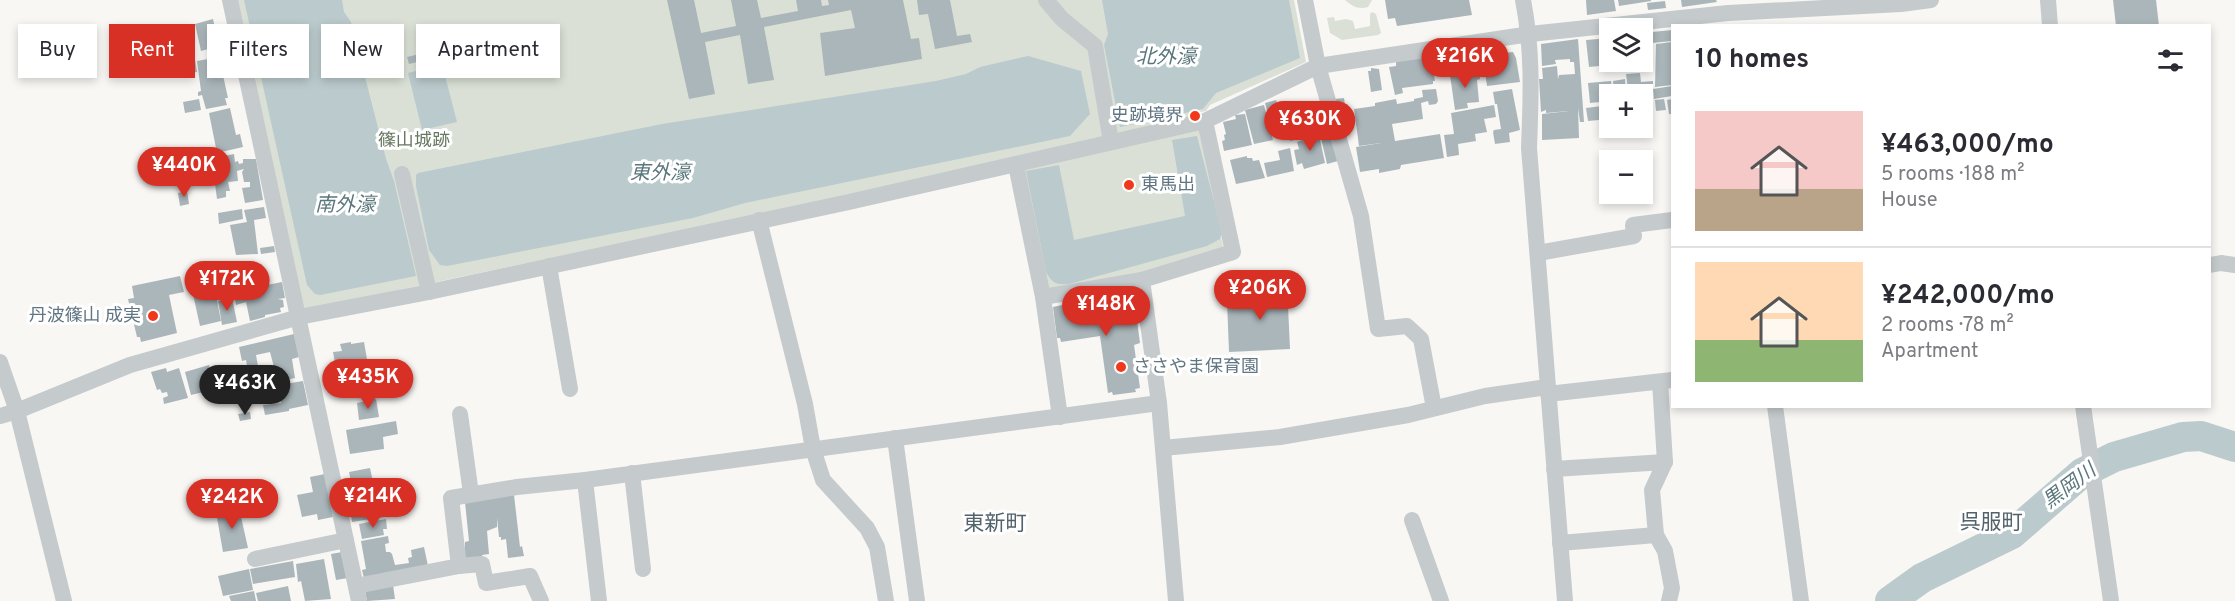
<!DOCTYPE html>
<meta charset="utf-8">
<style>
body{margin:0;font-family:Overpass,"Noto Sans JP",sans-serif;background:#f7f7f7;color:#2b2b33;height:100vh;display:flex;flex-direction:column;font-size:22px;white-space:nowrap}
*{box-sizing:border-box;margin:0}
p{font-size:20px;color:#7c7c81}
.icon{flex:none;width:33px;height:33px;fill:none;stroke:currentColor;stroke-width:2;stroke-linecap:round;stroke-linejoin:round}
.map{position:relative;flex:1;overflow:hidden}
.side{position:absolute;left:1671px;top:24px;width:540px;height:384px;display:flex;flex-direction:column;background:#fff;border-radius:0px;box-shadow:0 3px 9px #0003}
.side>*{flex:none}
.top-card{position:absolute;left:18px;top:24px;width:570px;height:54px;display:flex;gap:12px}
.fabs{position:absolute;left:1599px;top:18px;display:grid;gap:12px}
.fabs a{display:grid;place-items:center;width:54px;height:54px;border-radius:0px;background:#fff;box-shadow:0 3px 9px #0003;font-size:30px}
.price{position:absolute;translate:-50% -51px;padding:0 14px;border-radius:21px;background:#d93025;color:#fff;font-size:20px;line-height:39px;filter:drop-shadow(0 2px 3px #0008)}
.price::after{content:'';position:absolute;left:50%;top:36px;width:18px;height:14px;margin-left:-9px;background:inherit;clip-path:polygon(0 0,100% 0,50% 100%)}
.price.selected{background:#222;color:#fff}
ul{padding:0;list-style:none}
li{display:flex;align-items:center;gap:18px;height:150px;padding:0 24px}
li+li{border-top:2px solid #e1e1e2}
li span{display:grid;place-items:center;flex:none;width:168px;height:120px;border-radius:0px;color:#555}
li>.icon{margin-inline-start:auto}
span .icon{width:72px;height:72px;fill:#fffc;stroke-width:1}
li b{font-size:26px}
h2{display:flex;justify-content:space-between;align-items:center;height:72px;padding:0 24px;font-size:26px}
.chip{padding:0 21px;border-radius:0px;background:#fff;box-shadow:0 3px 9px #0003;font-size:21px;line-height:54px}
.chip.selected{background:#d93025;color:#fff}
.map>svg:first-child{display:block}
</style>
<div class="map">
<svg width="2235" height="601" viewBox="0 0 2235 601">
<rect width="100%" height="100%" fill="#f8f7f4"/>
<g fill="#dae0d5">
<path d="M237 0H1294L1306 62 1210 105 1206 111 1196 113 1225 256 1044 297 1018 160 303 310Z"/>
<path d="M1345 0H1372L1368 7C1358 10 1352 6 1345 0Z"/>
<path d="M1372 12 1376 14 1381 33 1378 35 1342 40 1330 33 1327 18 1334 17 1335 21 1346 19 1353 21 1355 29 1370 26V14Z"/>
</g>
<g fill="#bbcacd">
<path d="M244 0H342L344 12 351 22 386 159 394 181 416 276 320 295 315 294 307 285Z"/>
<path d="M1102 0H1289L1300 58 1216 93 1203 109 1120 127 1104 45 1108 34Z"/>
<path d="M1028 56 1081 71 1090 114 1070 136 745 203 693 218 447 266 440 265 429 250 416 186V175L418 173 662 124 936 81 966 74 980 67Z"/>
<path d="M442 64 457 122 422 130 408 73Z"/>
<path d="M1197 136 1222 232 1220 239 1207 246 1069 284C1056 285 1052 283 1046 272L1026 171 1059 165 1074 240 1185 216 1172 140Z"/>
</g>
<g fill="none" stroke-linecap="round" stroke-linejoin="round">
<path stroke="#bbcacd" stroke-width="30" d="M1890 601 1922 578 2012 534 2082 473 2114 457 2183 437 2201 436 2235 447"/>
</g>
<g fill="#abb6ba" fill-rule="evenodd">
<path d="M667 0H694L701 33 736 26 731 0H757L761 18 798 11 796 0H821L822 6 829 5 828 0H903L911 39 919 38 922 59 825 76 820 33 855 28 851 10 764 27 774 80 748 84 740 35 705 42 715 94 689 99Z"/>
<path d="M917 0H950L957 36 970 34 972 42 935 49 928 14 919 15Z"/>
<path d="M1385 0H1469L1472 15 1397 26 1395 18 1388 19Z"/>
<path d="M1586 0H1614L1616 11 1587 15Z"/>
<path d="M1618 0H1651V1L1619 6Z"/>
<path d="M1681 0H1716L1717 2 1682 7Z"/>
<path d="M2113 0H2156L2159 26H2116Z"/>
<path d="M1665 1 1666 8 1648 10 1647 3Z"/>
<path d="M213 19 219 46 201 51 195 24Z"/>
<path d="M1672 30V41L1642 44V33Z"/>
<path d="M1610 38V62H1620V64L1589 67 1586 40Z"/>
<path d="M1578 39 1584 122H1580L1578 108 1579 138 1542 140V114L1569 111 1546 113V110L1541 112 1539 79H1543L1542 68 1557 66 1558 79 1559 75 1575 74 1574 62H1570V59L1555 60 1556 64 1542 66 1541 44Z"/>
<path d="M1672 42V85L1655 87 1656 44Z"/>
<path d="M445 48 446 55 409 64 407 57Z"/>
<path d="M1486 51 1487 55 1513 52 1516 58 1520 82 1487 86 1484 66 1463 68 1461 53Z"/>
<path d="M1457 54 1460 73 1436 76 1434 57Z"/>
<path d="M219 57 228 98H225L227 105 206 109 202 95 198 96V92L201 91 197 61Z"/>
<path d="M1431 57 1435 81H1433V84L1402 88 1403 93 1395 95 1389 67 1396 66V61Z"/>
<path d="M195 59 197 72 184 74 182 62Z"/>
<path d="M1371 68 1379 69 1382 90 1371 92 1368 71H1371Z"/>
<path d="M1479 71 1480 79 1477 80 1479 102 1467 103 1468 108 1455 110 1450 75Z"/>
<path d="M1640 73 1641 82 1653 81V87L1628 90 1626 74Z"/>
<path d="M1625 79 1626 94H1614L1613 81Z"/>
<path d="M1611 81 1613 94H1610V101L1590 103 1588 83Z"/>
<path d="M1672 86V96L1654 99 1653 89Z"/>
<path d="M1436 89 1438 101 1436 104 1429 105 1428 101 1421 103 1423 119 1392 124 1395 141 1440 134 1444 158 1401 165 1400 169 1379 173V169L1360 172 1356 147 1381 143 1359 146 1354 109 1375 106V103L1396 99 1397 104 1414 101V99L1423 97 1422 90Z"/>
<path d="M1512 89 1520 130 1509 133 1510 142 1495 144 1493 132 1494 130 1501 129 1497 104H1495L1493 92Z"/>
<path d="M1344 98 1346 112 1337 114 1335 99Z"/>
<path d="M199 99 201 110 185 113 183 102Z"/>
<path d="M1664 99 1666 110 1656 111 1655 100Z"/>
<path d="M1672 99V114H1669L1667 100Z"/>
<path d="M1276 100 1287 132 1274 136 1265 103Z"/>
<path d="M1264 105 1273 140 1254 144 1245 110Z"/>
<path d="M1314 105 1318 119 1325 118 1328 127 1302 133V138L1290 141 1285 117 1295 114 1294 109Z"/>
<path d="M1494 105 1496 117 1484 119 1487 132 1475 134 1476 141 1458 144 1459 155 1447 157 1444 135 1454 134 1451 113Z"/>
<path d="M1610 105V119L1588 121 1586 108Z"/>
<path d="M230 108 236 135 240 134 243 147 217 153 209 113Z"/>
<path d="M1245 114 1252 145 1224 151 1222 141 1225 140 1224 135 1226 134 1223 122 1236 119 1235 115Z"/>
<path d="M1330 131 1338 161 1327 164 1320 134Z"/>
<path d="M1316 133 1317 136 1319 135 1325 163 1304 169 1302 163 1297 165 1294 150 1299 149 1297 142 1303 140 1304 143 1303 136Z"/>
<path d="M1290 148 1294 171 1267 177 1264 163 1280 160 1278 151Z"/>
<path d="M234 154 235 162 238 161 239 164 243 163V159H256L263 200 245 203 242 188 250 187V182H244L242 172 244 169 237 171 238 181 228 182 230 191H226V197L217 199 215 184H220L214 158Z"/>
<path d="M1247 156V158H1252L1253 161 1259 160 1265 178 1236 184 1230 160Z"/>
<path d="M187 191 189 204 180 206 178 193Z"/>
<path d="M264 207 266 218 254 220 258 254 236 255 230 225 247 222 244 210Z"/>
<path d="M242 209 243 219 219 224 218 213Z"/>
<path d="M274 246 275 252 261 254 260 248Z"/>
<path d="M236 261 241 290 282 282 285 298 278 299 283 300 284 307 280 308 281 312 265 315V317L250 321 246 302 236 305 234 290 228 291 226 277 222 278 220 266H224L223 263Z"/>
<path d="M180 276 184 292 169 295 177 333 141 342 140 337H137L128 299 134 298 132 286Z"/>
<path d="M213 280 221 321 200 326 191 285Z"/>
<path d="M1287 284 1290 349 1229 352 1227 301 1253 300 1254 286Z"/>
<path d="M1124 297V299L1134 298 1140 343 1134 345 1140 388 1135 389 1136 392 1113 395 1112 392 1108 393 1100 336 1061 342 1060 338H1057L1053 307 1076 302H1086V305L1094 300 1099 304 1100 301Z"/>
<path d="M232 298 237 322 222 325 218 301Z"/>
<path d="M294 334 299 357 292 359 295 378 251 387 246 360 242 361 239 347ZM270 352 276 375 267 377 265 365 258 366 256 355Z"/>
<path d="M351 342V344L364 342 368 365 355 366 356 373 365 372 367 386 340 391 333 352 342 351 340 344Z"/>
<path d="M209 365 216 389 191 395 185 372Z"/>
<path d="M166 368 167 372 179 368 188 398 164 404 163 398 168 396 167 392 162 393 160 389 157 390 151 372Z"/>
<path d="M303 381 308 405 289 409V411L265 415 263 405 281 403 279 385Z"/>
<path d="M376 399 379 417 359 420 357 403Z"/>
<path d="M250 412 251 419 240 421 238 414Z"/>
<path d="M396 421 398 434 383 437 384 449 350 454 346 430Z"/>
<path d="M370 468 376 496 347 502 344 483 351 482 349 472Z"/>
<path d="M325 474 333 517 318 520 317 514 302 517 297 495 313 492 310 477Z"/>
<path d="M398 494 400 505 395 506 396 515 352 522 349 504Z"/>
<path d="M514 495 520 547 522 546 524 556 508 558 506 539 501 540V537H499L497 518V527L487 531 489 554 482 555 483 559 465 560V542L469 541 465 502Z"/>
<path d="M239 508 248 548 223 552 216 512Z"/>
<path d="M386 519 387 529H383L384 535 362 539 359 524Z"/>
<path d="M388 536 389 543 385 544 386 552H390L392 554 395 565 409 563 408 558 412 557 411 550 424 547 428 566 364 578 362 570 366 569 361 541Z"/>
<path d="M342 552 348 578 336 580 331 554Z"/>
<path d="M324 559 331 599 305 601 301 581 298 582 296 564Z"/>
<path d="M293 561 295 577 253 584 250 569Z"/>
<path d="M249 569 253 590 223 596 218 576Z"/>
<path d="M393 585 395 599 367 601 365 591Z"/>
<path d="M288 586 291 601H258L256 593Z"/>
<path d="M254 591 256 601H231L229 596Z"/>
</g>
<g fill="none" stroke-linecap="round" stroke-linejoin="round">
<g stroke="#c5cacd" stroke-width="16">
<path d="M230 0 359 601"/>
<path d="M1046 0 1062 19 1095 46 1111 142"/>
<path d="M1305 0 1318 66 1361 216 1378 329 1407 326 1421 339 1434 408"/>
<path d="M1523 0C1533 51 1531 96 1529 148L1565 601"/>
<path d="M2048 0 2050 26"/>
<path d="M1016 165 1043 297 1060 417"/>
<path d="M402 174 429 292"/>
<path d="M759 220 805 404 813 449 823 480 867 528 877 547 886 601"/>
<path d="M1538 253 1634 236 1633 225 1672 220"/>
<path d="M2210 265 2221 263 2235 265"/>
<path d="M549 266 570 389"/>
<path d="M1142 280 1159 403 1176 601"/>
<path d="M1043 297 1142 280 1233 252 1205 121"/>
<path d="M0 362 17 411 64 601"/>
<path d="M1660 382 1665 462 1652 490 1656 535 1665 551 1672 588 1669 601"/>
<path d="M1548 394 1672 380"/>
<path d="M1775 406 1801 601"/>
<path d="M2083 406 2111 601"/>
<path d="M460 414 471 494"/>
<path d="M0 416 17 411 130 365 299 317 429 292 849 202 1205 121 1318 66 1530 34 1728 13 1901 4 1931 0"/>
<path d="M895 438 917 601"/>
<path d="M1163 448 1280 437 1408 415 1485 396 1547 387"/>
<path d="M1554 469 1665 462"/>
<path d="M632 473 643 569"/>
<path d="M585 480 599 601"/>
<path d="M1412 520 1441 601"/>
<path d="M1560 543 1656 535"/>
<path d="M255 559 346 540"/>
<path d="M459 566 482 564 486 583 530 576 541 601"/>
<path d="M356 586 459 566 451 498 517 487 585 480 1159 403"/>
</g>
</g>
<g fill="#f1381b" stroke="#fff" stroke-width="2">
<circle cx="1195" cy="116" r="6"/>
<circle cx="1129" cy="185" r="6"/>
<circle cx="153" cy="316" r="6"/>
<circle cx="1121" cy="367" r="6"/>
</g>
<g text-anchor="middle" dominant-baseline="central" stroke-width="6" stroke-linejoin="round" paint-order="stroke">
<g font-size="18" fill="#607682" stroke="#fff" text-anchor="end">
<text x="1183" y="116">史跡境界</text>
<text x="1141" y="185" text-anchor="start">東馬出</text>
<text x="141" y="316">丹波篠山 成実</text>
<text x="1133" y="367" text-anchor="start">ささやま保育園</text>
</g>
<g font-size="18" fill="#677960" stroke="#fff">
<text x="414" y="141">篠山城跡</text>
</g>
<g font-size="20" font-style="italic" fill="#5b777c" stroke="#fff">
<text x="1166" y="58">北外濠</text>
<text x="660" y="174">東外濠</text>
<text x="345" y="206">南外濠</text>
<text transform="translate(2070 487) rotate(-37)">黒岡川</text>
</g>
<g font-size="21" fill="#53636c" stroke="#fff">
<text x="1991" y="523">呉服町</text>
<text x="995" y="524">東新町</text>
</g>
</g>
</svg>
<div class="fabs">
<a><svg class="icon" aria-label="layers" viewBox="0 0 24 24"><path d="M12 4l9 5-9 5-9-5zM3 14l9 5 9-5"/></svg></a>
<a>+</a>
<a>−</a>
</div>
<b class="price" style="left:1465px;top:89px">¥216K</b>
<b class="price" style="left:1310px;top:152px">¥630K</b>
<b class="price" style="left:184px;top:198px">¥440K</b>
<b class="price" style="left:227px;top:312px">¥172K</b>
<b class="price" style="left:1260px;top:321px">¥206K</b>
<b class="price" style="left:1106px;top:337px">¥148K</b>
<b class="price" style="left:368px;top:410px">¥435K</b>
<b class="price selected" style="left:245px;top:416px">¥463K</b>
<b class="price" style="left:373px;top:529px">¥214K</b>
<b class="price" style="left:232px;top:530px">¥242K</b>
<div class="top-card">
<a class="chip">Buy</a>
<a class="chip selected">Rent</a>
<a class="chip">Filters</a>
<a class="chip">New</a>
<a class="chip">Apartment</a>
</div>
<section class="side">
<h2>10 homes<svg class="icon" aria-label="filters" viewBox="0 0 24 24"><path d="M4 7h16M4 17h16"/><circle cx="9" cy="7" r="2"/><circle cx="15" cy="17" r="2"/></svg></h2>
<ul>
<li><span style="background:linear-gradient(#f6c9c9 65%,#b9a48a 0)"><svg class="icon" aria-label="home" viewBox="0 0 24 24"><path d="M3 11l9-7 9 7M6 9v11h12V9"/></svg></span><div><b>¥463,000/mo</b><p>5 rooms · 188 m²</p><p>House</p></div></li>
<li><span style="background:linear-gradient(#ffd9b3 65%,#8fb573 0)"><svg class="icon" aria-label="home" viewBox="0 0 24 24"><path d="M3 11l9-7 9 7M6 9v11h12V9"/></svg></span><div><b>¥242,000/mo</b><p>2 rooms · 78 m²</p><p>Apartment</p></div></li>
</ul>
</section>
</div>
